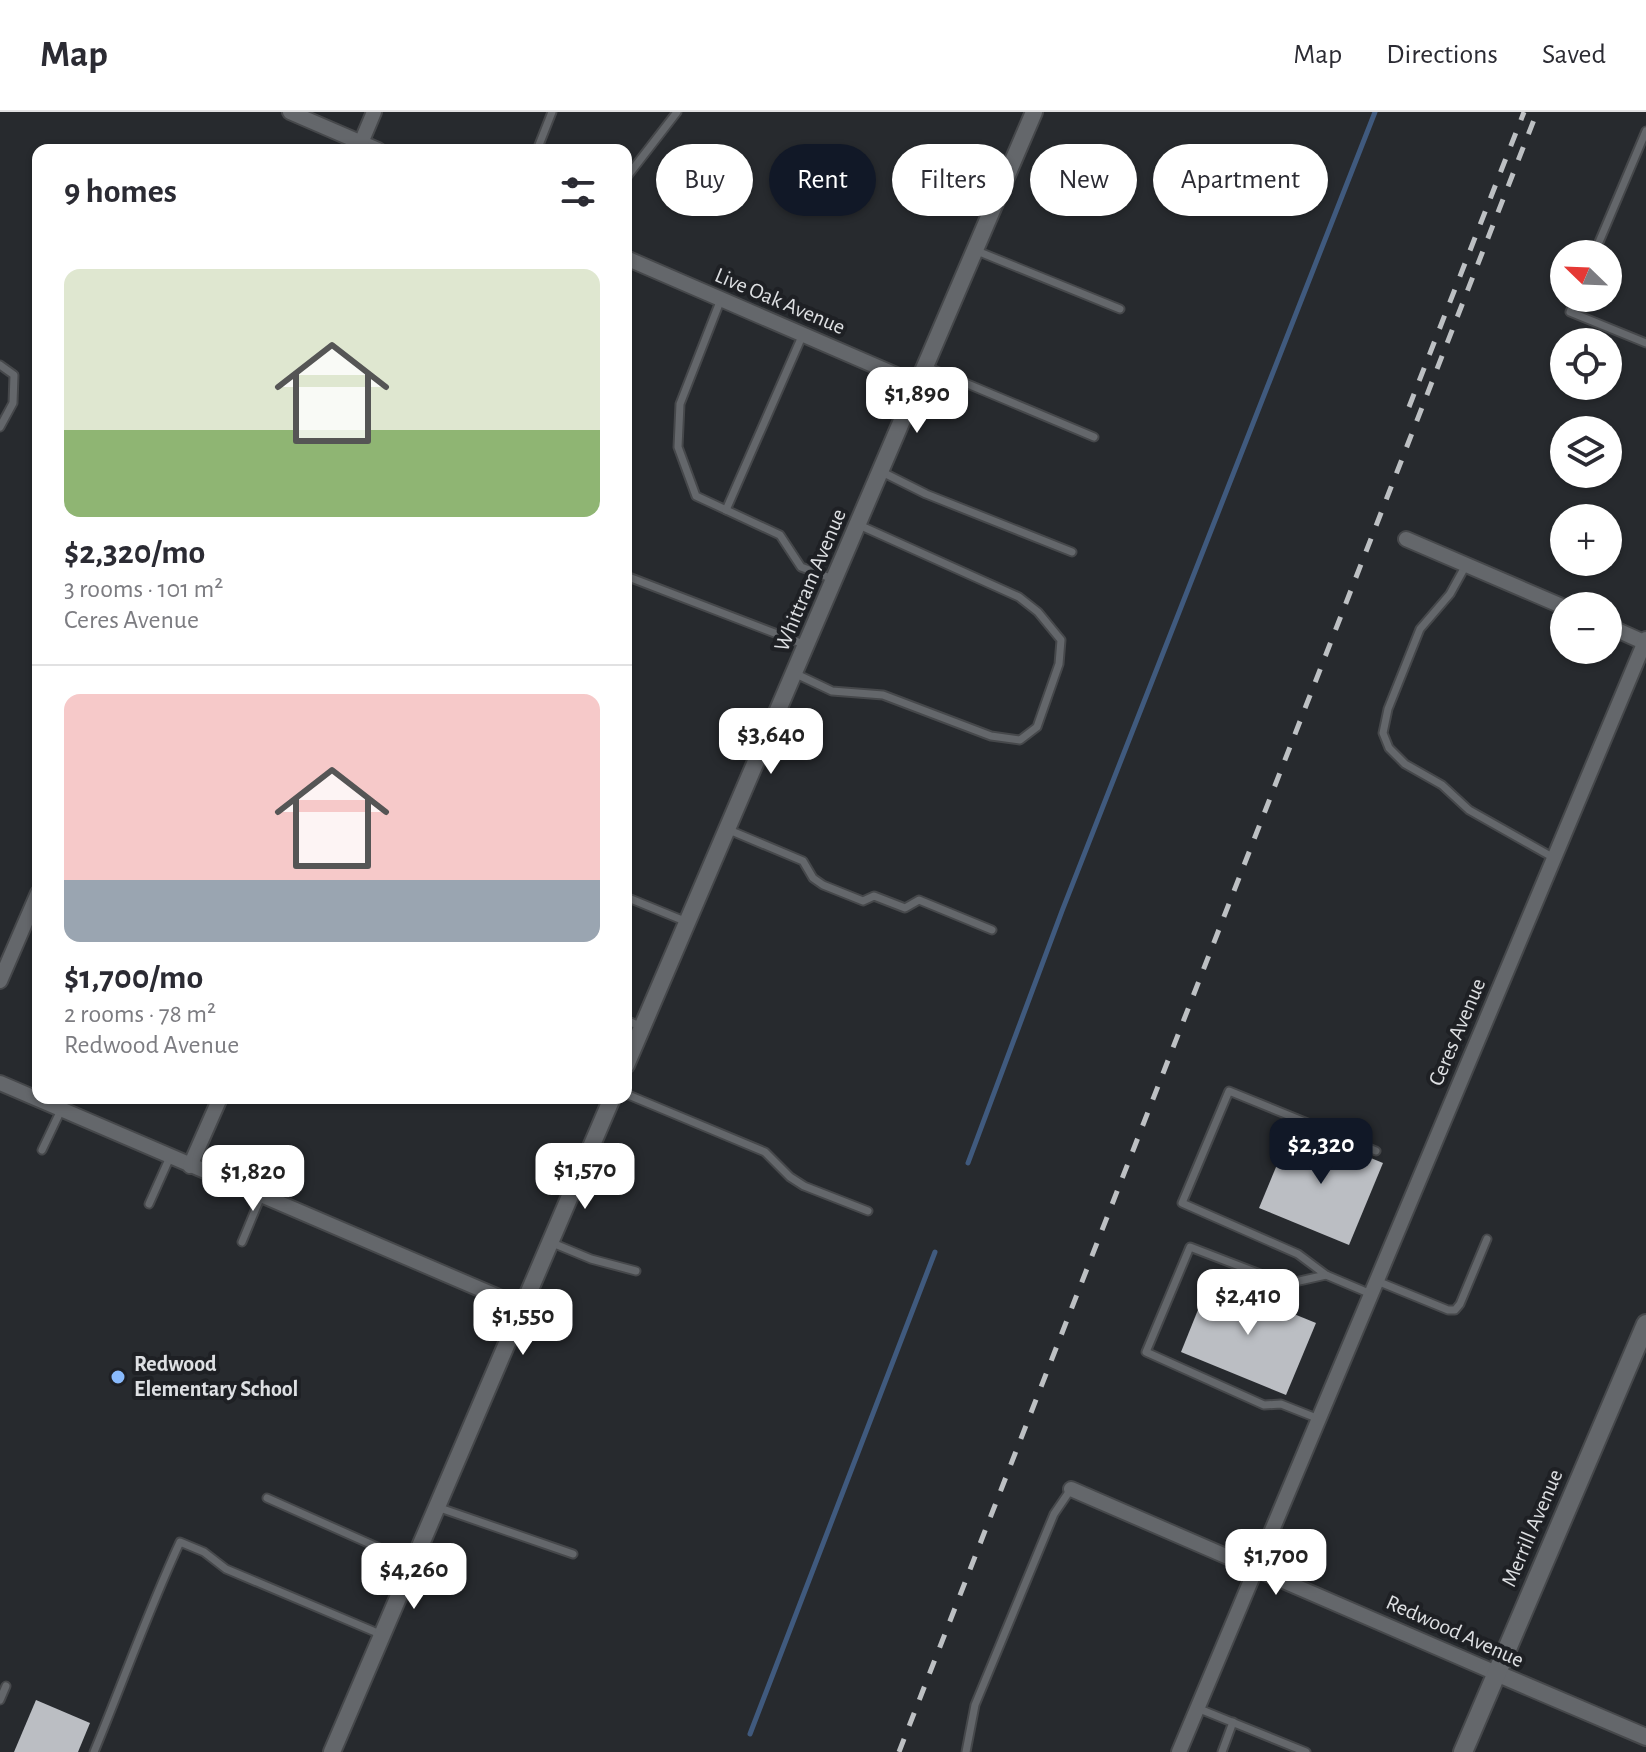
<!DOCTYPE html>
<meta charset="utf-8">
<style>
body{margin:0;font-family:"Alegreya Sans",sans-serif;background:#f2f2f3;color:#2b2b33;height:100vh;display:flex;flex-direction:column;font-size:30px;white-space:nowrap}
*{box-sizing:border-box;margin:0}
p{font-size:26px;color:#7c7c81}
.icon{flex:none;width:44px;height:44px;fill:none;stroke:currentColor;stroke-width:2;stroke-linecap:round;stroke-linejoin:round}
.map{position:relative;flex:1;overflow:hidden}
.panel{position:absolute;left:32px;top:32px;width:600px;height:960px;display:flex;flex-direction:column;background:#fff;border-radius:16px;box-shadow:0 2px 6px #0004}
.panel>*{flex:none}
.guide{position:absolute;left:656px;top:32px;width:760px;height:72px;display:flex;gap:16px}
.needle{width:52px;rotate:293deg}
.controls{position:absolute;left:1550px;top:128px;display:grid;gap:16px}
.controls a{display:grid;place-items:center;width:72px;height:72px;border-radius:50%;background:#fff;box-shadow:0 2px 6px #0004;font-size:40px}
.price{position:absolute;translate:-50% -68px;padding:0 18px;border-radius:16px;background:#fff;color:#222;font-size:26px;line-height:52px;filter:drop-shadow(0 2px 4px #0008)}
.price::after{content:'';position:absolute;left:50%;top:48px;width:24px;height:18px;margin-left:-12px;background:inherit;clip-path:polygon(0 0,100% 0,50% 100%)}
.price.active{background:#111827;color:#fff}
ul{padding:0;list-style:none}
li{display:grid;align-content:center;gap:16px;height:424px;padding:0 32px}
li+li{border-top:2px solid #e1e1e2}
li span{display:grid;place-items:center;height:248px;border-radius:16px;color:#555}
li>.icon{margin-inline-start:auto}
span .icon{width:144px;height:144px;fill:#fffc;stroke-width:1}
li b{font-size:34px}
h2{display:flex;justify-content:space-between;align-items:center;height:96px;padding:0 32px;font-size:34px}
.pill{padding:0 28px;border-radius:36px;background:#fff;box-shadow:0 2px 6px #0004;font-size:28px;line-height:72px}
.pill.active{background:#111827;color:#fff}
header{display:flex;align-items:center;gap:48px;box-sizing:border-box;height:112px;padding:0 40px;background:#fff;border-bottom:2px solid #e1e1e2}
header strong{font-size:38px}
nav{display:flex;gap:44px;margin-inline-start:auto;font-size:28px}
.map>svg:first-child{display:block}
</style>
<header>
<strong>Map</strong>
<nav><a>Map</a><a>Directions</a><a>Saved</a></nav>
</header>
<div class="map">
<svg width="1646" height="1640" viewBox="0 0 1646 1640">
<rect width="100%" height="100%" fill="#272a2e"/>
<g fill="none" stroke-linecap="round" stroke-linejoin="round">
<g stroke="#405a7e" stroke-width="5">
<path d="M968 1051 1062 799 1375 0"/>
<path d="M750 1622 935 1140"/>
</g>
</g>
<g fill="#bbbec3">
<path d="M1293 1014 1383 1051 1349 1133 1259 1096Z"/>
<path d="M1210 1168 1316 1211 1286 1283 1181 1240Z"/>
<path d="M36 1588 90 1611 78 1640H14Z"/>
</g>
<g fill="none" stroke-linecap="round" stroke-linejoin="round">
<g stroke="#46484b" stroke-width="11">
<g id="service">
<path d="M537 38 552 0"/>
<path d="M626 66 677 0"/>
<path d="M977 139 1120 197"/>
<path d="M1594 142 1646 19"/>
<path d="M1576 186 1570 200 1646 231"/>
<path d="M721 187 680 292 678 335 696 384 780 423 801 455 833 467"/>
<path d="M0 253 14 263 13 291 0 315"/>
<path d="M927 255 1094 325"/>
<path d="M882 360 926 382 1072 440"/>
<path d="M726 398 803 222"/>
<path d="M1466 453 1450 482 1420 517 1388 597 1383 621 1389 636 1405 652 1442 673 1469 698 1554 746"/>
<path d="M626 464 806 533"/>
<path d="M794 561 832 579 883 583 991 624 1020 628 1037 615 1059 552 1061 528 1038 500 1019 485 859 413"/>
<path d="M729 718 803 749 813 766 823 773 863 789 874 784 905 796 919 788 992 818"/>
<path d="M626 785 687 810"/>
<path d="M626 908 642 915"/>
<path d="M626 982 765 1040 790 1065 804 1074 868 1099"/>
<path d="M42 1038 61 998"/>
<path d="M149 1092 170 1045"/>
<path d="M242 1130 261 1084"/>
<path d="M550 1130 591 1147 636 1159"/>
<path d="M1377 1169 1448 1198H1455L1460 1192 1487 1127"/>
<path d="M1371 1182 1326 1163 1298 1142 1182 1091 1229 979 1376 1039"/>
<path d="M1319 1307 1281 1292 1264 1293 1146 1240 1190 1135 1286 1172 1326 1163"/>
<path d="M267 1386 413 1451"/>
<path d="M437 1395 573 1442"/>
<path d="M0 1588 6 1574"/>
<path d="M1197 1596 1306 1640"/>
<path d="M94 1640C123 1570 148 1499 180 1430L204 1440 226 1457 380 1522"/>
<path d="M966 1640 975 1593 1054 1402 1071 1377"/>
<path d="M1222 1640 1233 1610"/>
</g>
</g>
<g stroke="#46484b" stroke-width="18">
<g id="minor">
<path d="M290 0 378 38"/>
<path d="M358 38 374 0"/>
<path d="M626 146 917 272"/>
<path d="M1406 427 1564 495"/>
<path d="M1608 514 1646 531"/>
<path d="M0 869 38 781"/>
<path d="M0 971 522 1195"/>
<path d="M190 1054 220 986"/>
<path d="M1071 1377 1496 1561"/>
<path d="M1179 1640 1646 527"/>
</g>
</g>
<g stroke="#46484b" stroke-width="20">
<g id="tertiary">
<path d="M626 953 1034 0"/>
<path d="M1496 1561 1646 1625"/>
<path d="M332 1640 612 986"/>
</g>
</g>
<g stroke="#46484b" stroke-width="22">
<path id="secondary" d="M1463 1640 1646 1212"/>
</g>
<use href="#service" stroke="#64676b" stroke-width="7"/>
<use href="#minor" stroke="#64676b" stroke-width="14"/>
<use href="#tertiary" stroke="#64676b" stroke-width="16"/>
<use href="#secondary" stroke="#64676b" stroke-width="18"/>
<g stroke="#bdc0c3" stroke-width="5" stroke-dasharray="14 14" stroke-linecap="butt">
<path d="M1409 295 1524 0"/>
<path d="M899 1640 1537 0"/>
</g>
</g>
<circle fill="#89bafc" stroke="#1e2024" stroke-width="3" cx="118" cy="1265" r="8"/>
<g text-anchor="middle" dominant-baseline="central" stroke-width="8" stroke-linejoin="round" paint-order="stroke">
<g font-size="22" fill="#dee0e3" stroke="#1e2024">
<text transform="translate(780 189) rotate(23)">Live Oak Avenue</text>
<text transform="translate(810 468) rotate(-67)">Whittram Avenue</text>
<text transform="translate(1457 920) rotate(-67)">Ceres Avenue</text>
<text transform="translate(1532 1416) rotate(-67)">Merrill Avenue</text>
<text transform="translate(1455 1519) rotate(24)">Redwood Avenue</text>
</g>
<g font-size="22" font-weight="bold" fill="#dee0e3" stroke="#1e2024" text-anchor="start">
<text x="134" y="1252">Redwood<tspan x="134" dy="25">Elementary School</tspan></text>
</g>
</g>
</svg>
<div class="controls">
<a><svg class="needle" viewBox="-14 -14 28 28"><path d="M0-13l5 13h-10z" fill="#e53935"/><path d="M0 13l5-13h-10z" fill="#7c7c81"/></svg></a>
<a><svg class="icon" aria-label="locate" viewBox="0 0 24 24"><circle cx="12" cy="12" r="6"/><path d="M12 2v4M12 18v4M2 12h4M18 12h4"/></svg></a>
<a><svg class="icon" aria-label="layers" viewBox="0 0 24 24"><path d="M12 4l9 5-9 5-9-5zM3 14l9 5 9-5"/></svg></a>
<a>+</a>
<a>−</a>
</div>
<b class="price" style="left:917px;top:323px">$1,890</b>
<b class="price" style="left:771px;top:664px">$3,640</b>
<b class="price active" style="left:1321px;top:1074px">$2,320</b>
<b class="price" style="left:585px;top:1099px">$1,570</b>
<b class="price" style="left:253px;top:1101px">$1,820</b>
<b class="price" style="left:1248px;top:1225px">$2,410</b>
<b class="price" style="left:523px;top:1245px">$1,550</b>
<b class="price" style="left:1276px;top:1485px">$1,700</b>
<b class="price" style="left:414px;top:1499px">$4,260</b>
<div class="guide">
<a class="pill">Buy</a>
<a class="pill active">Rent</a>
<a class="pill">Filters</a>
<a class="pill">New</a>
<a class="pill">Apartment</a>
</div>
<section class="panel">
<h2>9 homes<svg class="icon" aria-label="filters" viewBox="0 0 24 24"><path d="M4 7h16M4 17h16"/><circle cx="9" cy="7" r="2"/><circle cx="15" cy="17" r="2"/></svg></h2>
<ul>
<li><span style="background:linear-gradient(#dfe7d0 65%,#8fb573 0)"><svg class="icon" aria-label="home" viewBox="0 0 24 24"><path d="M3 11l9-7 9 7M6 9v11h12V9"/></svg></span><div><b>$2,320/mo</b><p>3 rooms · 101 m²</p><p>Ceres Avenue</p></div></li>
<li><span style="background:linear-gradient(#f6c9c9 75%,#9aa5b1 0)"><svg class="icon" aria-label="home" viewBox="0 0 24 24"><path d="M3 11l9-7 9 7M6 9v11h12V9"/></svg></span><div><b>$1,700/mo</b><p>2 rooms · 78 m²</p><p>Redwood Avenue</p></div></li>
</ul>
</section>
</div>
